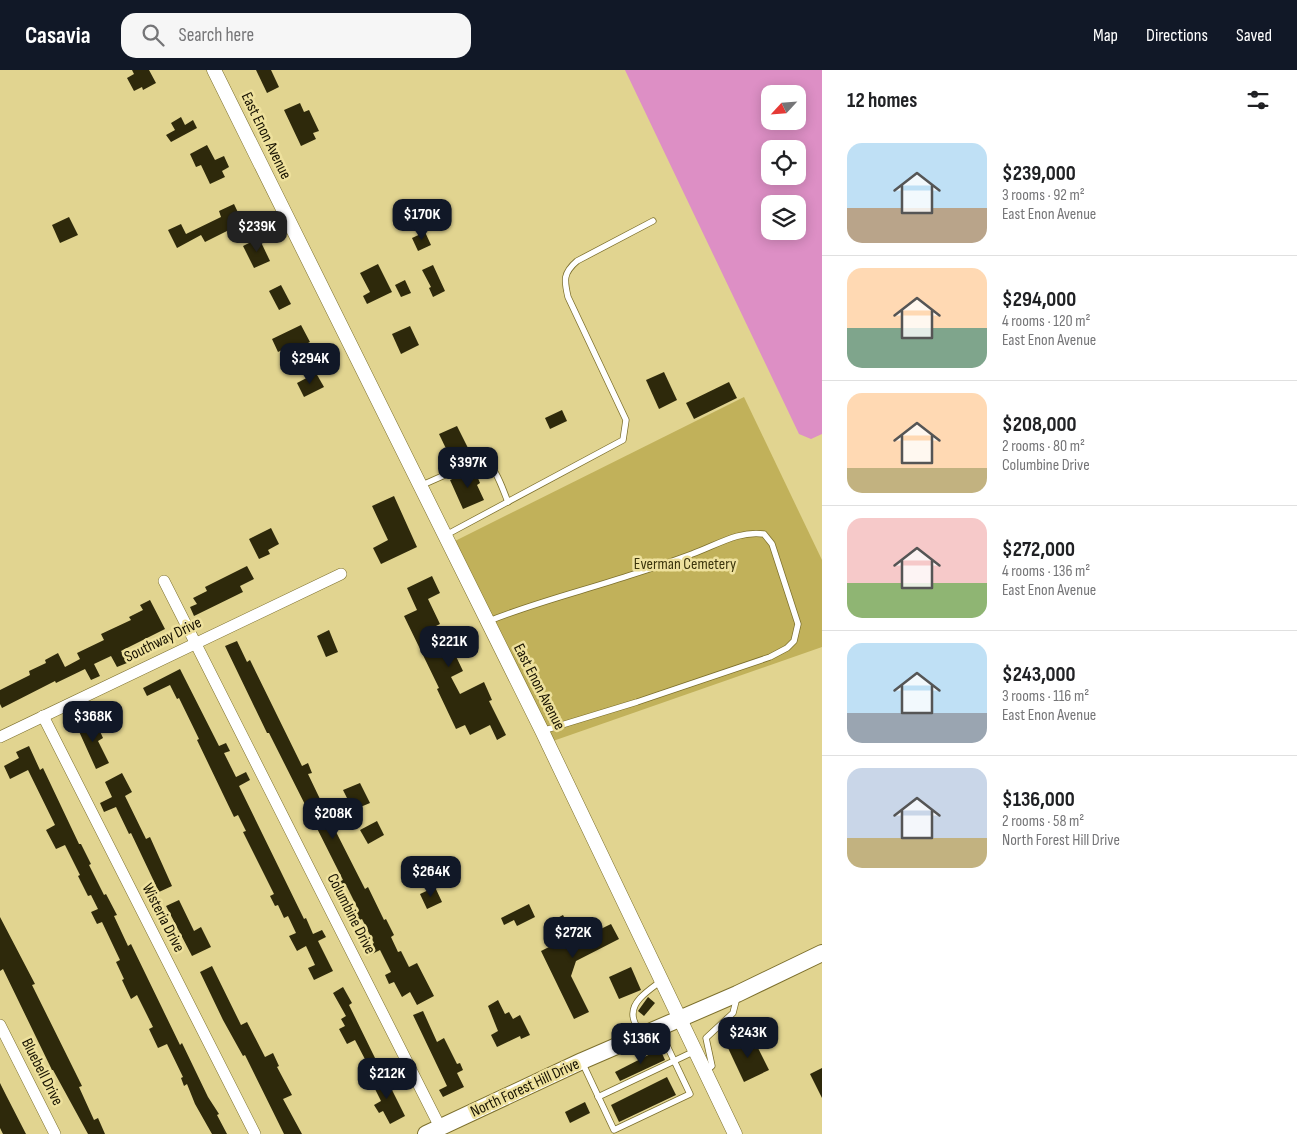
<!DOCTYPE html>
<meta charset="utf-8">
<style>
body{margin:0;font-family:"Sofia Sans Condensed",sans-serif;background:#f6f6f6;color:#202124;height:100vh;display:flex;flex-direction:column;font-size:19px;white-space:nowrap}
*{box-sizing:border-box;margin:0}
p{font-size:16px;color:#757577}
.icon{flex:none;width:28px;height:28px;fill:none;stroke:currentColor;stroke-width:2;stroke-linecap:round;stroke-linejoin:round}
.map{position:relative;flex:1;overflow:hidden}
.side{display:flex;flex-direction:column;background:#fff;width:475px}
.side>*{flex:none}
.needle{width:32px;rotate:244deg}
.controls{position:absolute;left:761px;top:15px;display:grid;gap:10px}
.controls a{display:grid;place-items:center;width:45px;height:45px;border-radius:10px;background:#fff;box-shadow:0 2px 12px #0003;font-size:25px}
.price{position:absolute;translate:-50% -42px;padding:0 11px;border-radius:10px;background:#111827;color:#fff;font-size:16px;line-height:32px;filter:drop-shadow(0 1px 2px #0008)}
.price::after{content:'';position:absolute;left:50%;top:30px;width:15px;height:11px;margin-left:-8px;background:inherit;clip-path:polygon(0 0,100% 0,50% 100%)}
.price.on{background:#222;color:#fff}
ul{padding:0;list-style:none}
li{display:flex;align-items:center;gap:15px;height:125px;padding:0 25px}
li+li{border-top:1px solid #e0e0e0}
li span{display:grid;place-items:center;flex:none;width:140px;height:100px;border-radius:15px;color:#555}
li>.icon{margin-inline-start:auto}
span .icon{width:60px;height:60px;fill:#fffc;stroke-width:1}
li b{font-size:21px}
h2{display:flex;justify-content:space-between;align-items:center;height:60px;padding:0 25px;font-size:21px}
header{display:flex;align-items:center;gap:30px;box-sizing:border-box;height:70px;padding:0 25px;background:#111827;color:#fff}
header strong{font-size:24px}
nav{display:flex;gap:28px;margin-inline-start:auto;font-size:18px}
.search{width:350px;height:45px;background:#f6f6f6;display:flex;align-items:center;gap:12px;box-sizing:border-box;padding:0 18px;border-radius:15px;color:#757577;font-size:19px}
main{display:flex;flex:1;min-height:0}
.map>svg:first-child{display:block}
</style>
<header>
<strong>Casavia</strong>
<div class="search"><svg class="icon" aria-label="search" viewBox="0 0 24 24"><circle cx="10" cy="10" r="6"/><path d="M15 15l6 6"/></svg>Search here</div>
<nav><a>Map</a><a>Directions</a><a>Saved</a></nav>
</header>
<main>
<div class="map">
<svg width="822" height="1064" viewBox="0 0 822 1064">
<rect width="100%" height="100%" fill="#e1d490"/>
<path fill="#c1b15a" d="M744 327 822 490V577L553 671 455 471Z"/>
<path fill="#dd8fc5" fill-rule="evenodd" d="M625 0H822V364L811 369 799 364ZM770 24H798V51H770ZM770 79H798V106H770ZM770 134H798V161H770Z"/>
<g fill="#2e290b">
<path d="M132 0H149L156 13 143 20 142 17 134 21 127 8 134 4Z"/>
<path d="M256 0H271L279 17 267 23Z"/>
<path d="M300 33 304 42 309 40 319 61 313 63 316 69 301 76 284 40Z"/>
<path d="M181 47 185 55 193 50 197 58 171 72 166 65 175 60 171 53Z"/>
<path d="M207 75 215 90 224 86 229 97 222 101 225 107 210 114 201 95 196 97 190 84Z"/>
<path d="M234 134 243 153 205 172 201 165 177 178 168 160 181 154 186 164 221 147 219 141Z"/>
<path d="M69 147 78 165 60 173 52 155Z"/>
<path d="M425 162 431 175 418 181 412 168Z"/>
<path d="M259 168 270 191 254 198 243 176Z"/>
<path d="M378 194 392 222 367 234 363 226 370 222 360 203Z"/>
<path d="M433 195 445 221 433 227 429 218 431 217 422 200Z"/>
<path d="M405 210 411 223 401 227 395 215Z"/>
<path d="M281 215 291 234 279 240 269 221Z"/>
<path d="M301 255 310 272 286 284 284 279 278 282 272 269Z"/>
<path d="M410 256 419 275 401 284 392 264Z"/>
<path d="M664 302 677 330 659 339 646 310Z"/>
<path d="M316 303 324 317 304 327 297 313Z"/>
<path d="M729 312 737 328 694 349 686 333Z"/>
<path d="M562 340 567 351 550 359 545 348Z"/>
<path d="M457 356 470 382 452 391 439 364Z"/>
<path d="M474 399 480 413 477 415 484 430 463 439 450 410Z"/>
<path d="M394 426 417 477 381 494 373 478 388 470 372 436Z"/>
<path d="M271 458 279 474 268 480 270 484 259 489 249 469Z"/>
<path d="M247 496 254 509 240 516 243 522 194 546 190 537 197 534 193 528 207 521 205 517Z"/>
<path d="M432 506 440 523 428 529 440 554 434 557 437 562 427 567 434 582 450 574 463 601 451 607 460 624 484 612 492 630 489 631 506 665 497 670 490 655 470 665 465 655 456 659 437 619 439 618 404 546 417 540 407 518Z"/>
<path d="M150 530 165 559 121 581 127 593 117 597 111 586 94 594 100 606 91 610 85 599 56 613 55 611 2 638 0 634V620L30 605 29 601 46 593 45 590 58 583 65 597 80 589 77 583 104 570 101 564 131 550 129 547 143 540 140 535Z"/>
<path d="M329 560 338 582 326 587 317 566Z"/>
<path d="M237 571 247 592 250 590 302 696 308 693 312 703 308 704 331 752 365 819 368 817 384 850 386 849 394 865 391 867 398 882 401 881 409 897 417 893 434 926 417 935 410 922 402 927 394 912 389 914 385 905 391 902 380 880 370 885 366 877 374 873 362 849 355 852 351 844 359 841 347 817 340 820 337 813 343 810 269 663H267L225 576Z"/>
<path d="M180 599 219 676 226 673 230 681 224 683 236 707 246 702 250 710 239 716 304 849 306 848 313 864 322 860 326 867 318 871 333 901 314 910 308 898 315 895 306 876 297 881 289 866 296 863 288 846 284 848 278 835 275 836 270 826 274 824 243 762 246 761 238 745 234 747 197 670 199 669 179 628 177 629 170 615 147 626 143 618Z"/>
<path d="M94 648 103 668 98 671 109 693 96 699 77 657Z"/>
<path d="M29 676 40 700 43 698 79 774H81L91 794 89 795 104 825 106 824 117 845 114 846 128 876 131 874 180 975 182 973 208 1027 219 1044 217 1045 227 1064H212L195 1034 187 1014 184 1016 181 1008 183 1007 167 974 158 978 149 959 153 957 137 925 131 929 122 910 124 909 116 892 120 890 102 852 97 854 91 842 98 839 91 825 88 826 78 806 80 805 65 775 56 779 46 760 55 755 28 700 10 709 4 696 19 688 16 682Z"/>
<path d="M122 703 132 722 125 726 146 769 150 767 172 816 159 822 131 763 129 764 116 737 104 742 100 733 112 727 105 712Z"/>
<path d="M360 713 370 733 358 738 355 732 350 734 343 720Z"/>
<path d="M377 751 384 765 368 774 360 760Z"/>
<path d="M435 817 442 832 427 839 420 824Z"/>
<path d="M179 830 194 861 201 857 211 877 192 886 166 836Z"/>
<path d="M529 834 535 847 517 856 514 850 504 855 501 848Z"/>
<path d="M563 845 576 871 611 854 619 869 576 891 571 906 589 942 574 949 541 881 559 872 550 852Z"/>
<path d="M0 847 35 914 32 915 82 1016 79 1017 94 1050 98 1048 105 1064H88L53 1000H52L3 899 0 901Z"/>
<path d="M212 896 241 955 247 952 265 987 273 983 279 996 277 997 292 1025 283 1029 302 1064H284L245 985 243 986 223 950 200 902Z"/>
<path d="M631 897 641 920 619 929 609 907Z"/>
<path d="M343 917 352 933 349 935 376 990 368 995 355 970 347 974 339 959 345 956 341 949 346 946 333 923Z"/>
<path d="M648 927 655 933 644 946 638 941Z"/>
<path d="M498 930 505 944 509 942 513 949 520 945 530 965 521 969 520 966 497 977 491 965 498 961 488 936Z"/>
<path d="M423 941 437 972 444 968 457 994 460 993 463 1000 457 1003 464 1017 443 1027 439 1020 447 1016 413 945Z"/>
<path d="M752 966 769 1000 744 1012 728 978Z"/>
<path d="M660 979 665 990 620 1011 615 1002Z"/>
<path d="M822 998V1028L810 1004Z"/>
<path d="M384 1004 405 1046 390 1054 383 1041 379 1043 374 1035 381 1031 371 1011Z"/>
<path d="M667 1007 676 1025 619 1052 611 1035Z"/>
<path d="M0 1013 7 1027 26 1064H3L0 1058Z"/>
<path d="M585 1032 590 1043 570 1053 565 1042Z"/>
</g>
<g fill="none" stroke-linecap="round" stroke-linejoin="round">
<g stroke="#7c6f2c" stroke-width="7">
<g id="service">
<path d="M420 416 481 389C496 395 502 418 508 432"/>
<path d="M446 465 623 370 626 350 568 227C564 210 563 203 577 191L653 151"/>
<path d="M489 551C536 532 586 520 634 504 653 498 673 491 692 484 715 476 739 460 764 464L772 474 798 554 794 571 787 578 770 587 637 632 542 661"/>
<path d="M641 965C638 959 633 952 633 945 632 930 651 919 661 911"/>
<path d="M582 992 614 1060 690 1024 659 959"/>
<path d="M705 1002 712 996 706 968 733 943 737 927"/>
<path d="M598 1027 695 981"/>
</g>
</g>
<g stroke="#7c6f2c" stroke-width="12">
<g id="minor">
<path d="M164 511 440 1057"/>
<path d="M43 646 255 1064"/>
<path d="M0 667 341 504"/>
<path d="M0 955 55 1064"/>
</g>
</g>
<g stroke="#7c6f2c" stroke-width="15">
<path id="tertiary" d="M214 0 542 661 735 1064"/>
</g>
<g stroke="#7c6f2c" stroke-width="18">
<path id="secondary" d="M426 1064 582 991 737 924 822 883"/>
</g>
<use href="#service" stroke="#fff" stroke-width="5.5"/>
<use href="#minor" stroke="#fff" stroke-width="11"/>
<use href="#tertiary" stroke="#fff" stroke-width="14"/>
<use href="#secondary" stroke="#fff" stroke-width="16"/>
</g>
<g text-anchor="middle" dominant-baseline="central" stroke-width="5" stroke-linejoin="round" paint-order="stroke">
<g font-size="16" fill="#171200" stroke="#eee19d">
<text transform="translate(266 66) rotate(64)">East Enon Avenue</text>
<text transform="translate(163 570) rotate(-26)">Southway Drive</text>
<text transform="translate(539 617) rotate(63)">East Enon Avenue</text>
<text transform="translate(351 844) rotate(63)">Columbine Drive</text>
<text transform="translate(163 848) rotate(63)">Wisteria Drive</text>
<text transform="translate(42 1002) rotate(63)">Bluebell Drive</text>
<text transform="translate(525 1018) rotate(-25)">North Forest Hill Drive</text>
</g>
<g font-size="16" fill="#3c350c" stroke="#eee19d">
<text x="685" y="494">Everman Cemetery</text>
</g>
</g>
</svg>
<div class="controls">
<a><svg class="needle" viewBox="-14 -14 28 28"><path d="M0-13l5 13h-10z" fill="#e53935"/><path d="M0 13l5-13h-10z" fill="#757577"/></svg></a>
<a><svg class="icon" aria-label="locate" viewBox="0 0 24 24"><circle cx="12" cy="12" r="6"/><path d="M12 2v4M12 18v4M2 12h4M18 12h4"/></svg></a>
<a><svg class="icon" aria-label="layers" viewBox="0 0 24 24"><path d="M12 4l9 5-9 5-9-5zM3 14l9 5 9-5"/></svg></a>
</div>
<b class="price" style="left:422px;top:171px">$170K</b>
<b class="price on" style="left:257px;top:183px">$239K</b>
<b class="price" style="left:310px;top:315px">$294K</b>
<b class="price" style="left:468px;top:419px">$397K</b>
<b class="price" style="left:449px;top:598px">$221K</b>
<b class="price" style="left:93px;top:673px">$368K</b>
<b class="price" style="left:333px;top:770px">$208K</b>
<b class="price" style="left:431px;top:828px">$264K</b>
<b class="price" style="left:573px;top:889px">$272K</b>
<b class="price" style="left:748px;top:989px">$243K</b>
<b class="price" style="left:641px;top:995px">$136K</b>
<b class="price" style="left:387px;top:1030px">$212K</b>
</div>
<section class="side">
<h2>12 homes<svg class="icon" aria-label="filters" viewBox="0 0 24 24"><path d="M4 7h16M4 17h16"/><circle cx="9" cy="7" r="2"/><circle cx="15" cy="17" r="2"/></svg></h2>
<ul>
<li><span style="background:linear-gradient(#bfe0f5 65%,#b9a48a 0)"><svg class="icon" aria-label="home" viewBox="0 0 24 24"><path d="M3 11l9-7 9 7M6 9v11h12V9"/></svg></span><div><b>$239,000</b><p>3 rooms · 92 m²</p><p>East Enon Avenue</p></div></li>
<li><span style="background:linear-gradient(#ffd9b3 60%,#7fa58c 0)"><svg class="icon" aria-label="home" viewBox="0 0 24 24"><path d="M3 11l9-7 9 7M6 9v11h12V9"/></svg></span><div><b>$294,000</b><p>4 rooms · 120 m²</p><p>East Enon Avenue</p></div></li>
<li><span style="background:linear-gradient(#ffd9b3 75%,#c2b280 0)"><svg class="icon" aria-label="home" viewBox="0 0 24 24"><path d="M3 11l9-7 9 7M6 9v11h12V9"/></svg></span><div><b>$208,000</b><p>2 rooms · 80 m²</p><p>Columbine Drive</p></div></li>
<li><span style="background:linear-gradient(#f6c9c9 65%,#8fb573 0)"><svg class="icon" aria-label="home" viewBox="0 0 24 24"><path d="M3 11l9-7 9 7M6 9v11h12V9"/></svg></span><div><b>$272,000</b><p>4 rooms · 136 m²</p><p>East Enon Avenue</p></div></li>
<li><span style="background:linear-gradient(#bfe0f5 70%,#9aa5b1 0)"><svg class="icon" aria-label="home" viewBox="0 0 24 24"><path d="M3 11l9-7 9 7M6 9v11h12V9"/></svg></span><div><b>$243,000</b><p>3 rooms · 116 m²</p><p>East Enon Avenue</p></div></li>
<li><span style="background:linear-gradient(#c9d6e8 70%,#c2b280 0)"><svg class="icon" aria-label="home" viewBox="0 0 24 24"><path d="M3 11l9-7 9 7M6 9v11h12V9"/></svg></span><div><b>$136,000</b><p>2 rooms · 58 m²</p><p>North Forest Hill Drive</p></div></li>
</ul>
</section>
</main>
